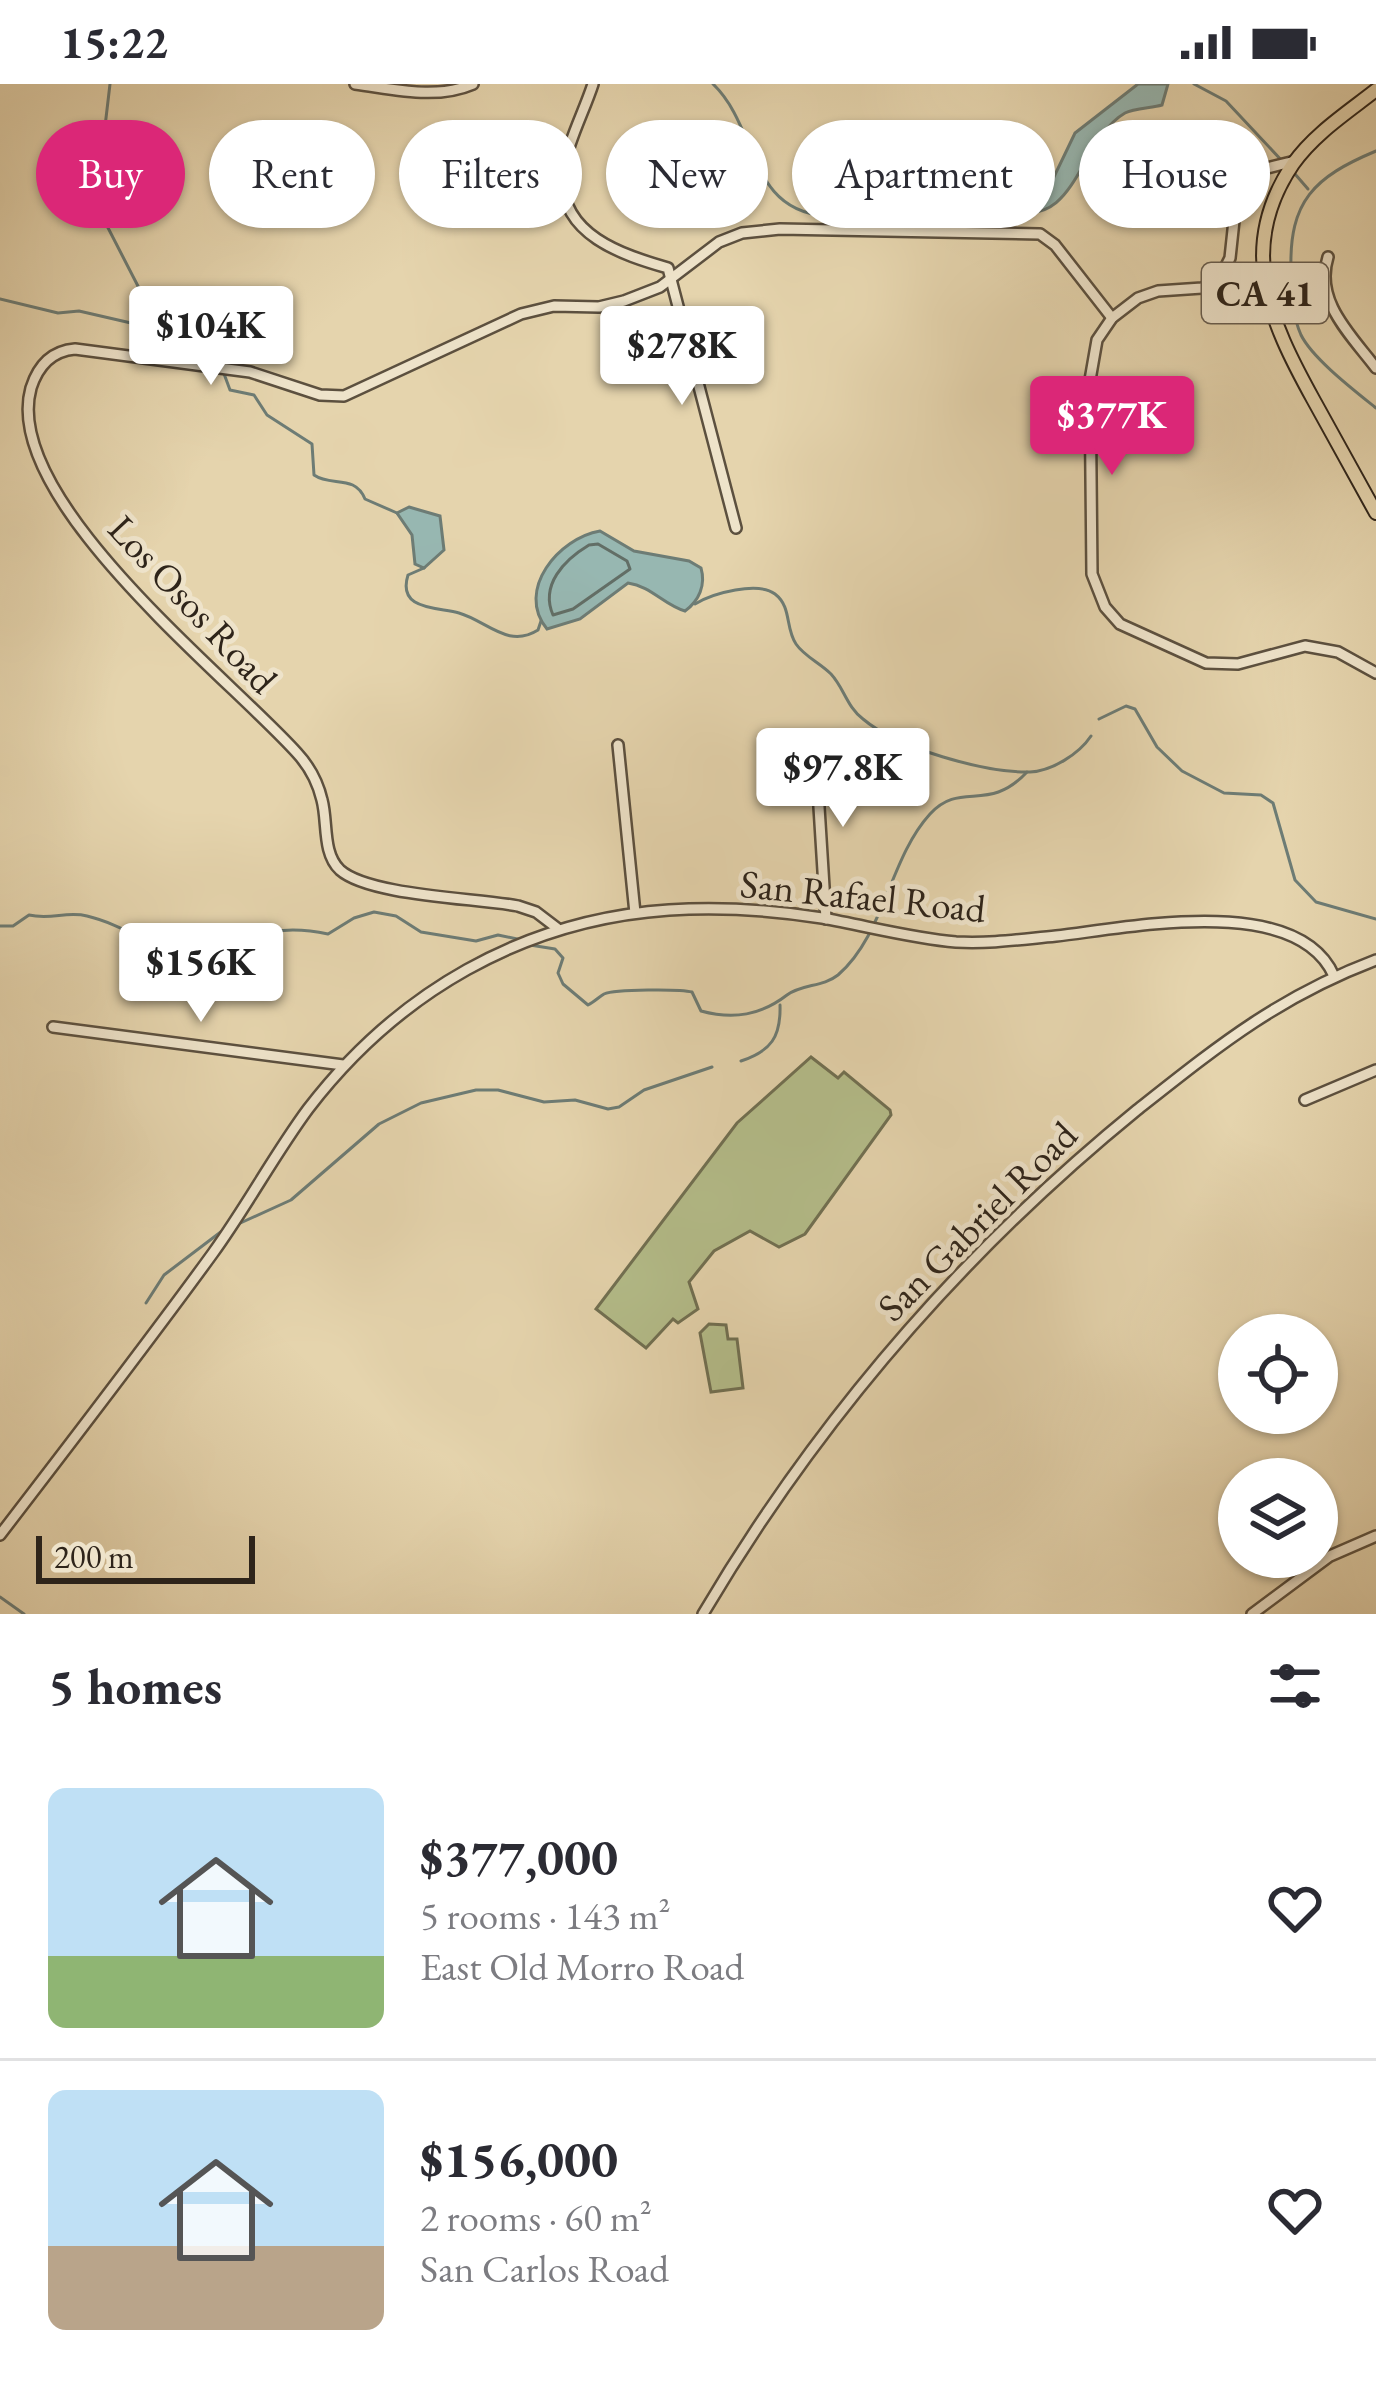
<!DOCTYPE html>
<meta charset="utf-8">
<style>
body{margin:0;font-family:"EB Garamond",serif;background:#f2f2f3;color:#2b2b33;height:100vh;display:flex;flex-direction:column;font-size:45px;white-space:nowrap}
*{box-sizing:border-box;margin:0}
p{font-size:39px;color:#7c7c81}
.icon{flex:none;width:66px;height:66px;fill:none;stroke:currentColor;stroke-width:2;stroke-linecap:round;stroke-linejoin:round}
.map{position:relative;height:1530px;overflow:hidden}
.drawer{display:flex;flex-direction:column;background:#fff;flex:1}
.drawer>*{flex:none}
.top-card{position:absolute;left:36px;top:36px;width:1305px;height:108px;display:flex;gap:24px}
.tools{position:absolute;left:1218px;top:1230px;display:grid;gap:24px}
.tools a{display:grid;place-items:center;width:120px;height:120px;border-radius:50%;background:#fff;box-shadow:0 3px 9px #0004;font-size:60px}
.scale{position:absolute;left:36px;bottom:30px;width:219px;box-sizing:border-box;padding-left:12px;border:6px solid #2e241a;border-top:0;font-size:33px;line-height:42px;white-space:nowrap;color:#2e241a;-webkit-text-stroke:9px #eee3ca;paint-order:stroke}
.price{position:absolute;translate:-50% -102px;padding:0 27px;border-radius:12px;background:#fff;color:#222;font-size:39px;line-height:78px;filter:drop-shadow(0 3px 6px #0008)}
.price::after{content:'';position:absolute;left:50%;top:72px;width:36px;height:27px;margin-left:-18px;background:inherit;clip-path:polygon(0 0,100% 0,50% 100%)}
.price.current{background:#db2777;color:#fff}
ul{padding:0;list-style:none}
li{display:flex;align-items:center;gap:36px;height:300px;padding:0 48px}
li+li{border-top:3px solid #e1e1e2}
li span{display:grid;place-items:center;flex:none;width:336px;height:240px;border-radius:18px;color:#555}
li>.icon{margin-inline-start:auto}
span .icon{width:144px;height:144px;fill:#fffc;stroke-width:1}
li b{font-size:51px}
h2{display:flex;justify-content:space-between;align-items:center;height:144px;padding:0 48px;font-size:51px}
.tag{padding:0 42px;border-radius:54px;background:#fff;box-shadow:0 3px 9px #0004;font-size:42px;line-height:108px}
.tag.current{background:#db2777;color:#fff}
.status{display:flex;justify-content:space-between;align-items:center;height:84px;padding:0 60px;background:#fff;direction:ltr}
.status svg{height:33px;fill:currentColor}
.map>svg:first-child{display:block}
</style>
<div class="status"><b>15:22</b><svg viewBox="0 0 49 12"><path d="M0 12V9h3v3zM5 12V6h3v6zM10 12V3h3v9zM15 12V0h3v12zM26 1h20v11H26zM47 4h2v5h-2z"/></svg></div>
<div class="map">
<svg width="1376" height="1530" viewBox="0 0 1376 1530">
<rect width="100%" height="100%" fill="#e5d4ad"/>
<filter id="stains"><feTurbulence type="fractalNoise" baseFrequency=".00167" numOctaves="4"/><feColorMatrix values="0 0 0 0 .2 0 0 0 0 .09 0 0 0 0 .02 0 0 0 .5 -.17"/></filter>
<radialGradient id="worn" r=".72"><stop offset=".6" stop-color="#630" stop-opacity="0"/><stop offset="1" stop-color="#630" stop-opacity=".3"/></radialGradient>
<g fill="#b4bd8a" stroke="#717052" stroke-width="3">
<path d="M811 973 838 994 844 988 890 1026 891 1031 805 1150 779 1163 750 1147 714 1167 689 1198 698 1225 678 1239 673 1235 646 1264 596 1225 737 1039Z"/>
<path d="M709 1240 726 1241 728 1255H737L743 1304 711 1308 700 1249Z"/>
</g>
<g fill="#97b7b1" stroke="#6d7c75" stroke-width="3">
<path d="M1138 0H1168L1162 21C1152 24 1134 24 1125 29 1080 55 1075 148 1011 125L1052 97 1075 49Z"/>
<path d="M409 423 440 432 444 466 424 484 415 480 412 451 397 429Z"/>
<path d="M600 447 634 467 689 477 701 484C706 501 699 517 685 527 664 521 651 502 628 499L580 535 547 545C515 506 559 454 600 447Z"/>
</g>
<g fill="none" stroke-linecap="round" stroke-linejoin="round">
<path stroke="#626e66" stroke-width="3" d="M589 461 598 460 627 477 630 485 573 525 553 531C540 501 564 476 589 461Z"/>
<g stroke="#6d7c75" stroke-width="3">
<path d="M110 0 104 51V136L141 208"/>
<path d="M713 0C759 44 747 125 825 132L1011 125"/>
<path d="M1194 0 1226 17 1284 79"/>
<path d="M1376 67C1314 93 1289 117 1291 186 1292 208 1292 231 1301 251 1313 275 1355 307 1376 324"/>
<path d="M1295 90 1308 105"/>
<path d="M0 215 58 229 79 227 131 239"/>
<path d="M172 244 218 279"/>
<path d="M223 287 230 306 254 311 267 331 312 360 314 391C331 403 355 390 365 415L397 429"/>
<path d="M424 484 408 491C397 526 436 523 459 529 487 537 508 565 538 546L541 537"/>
<path d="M695 520C713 509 758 497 775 510 792 523 785 544 796 560 804 572 820 579 831 590 844 604 847 623 863 635 897 664 985 689 1030 688 1052 687 1079 670 1091 652"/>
<path d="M1099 635 1126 622 1135 625 1157 663 1182 687 1224 709 1261 711 1273 719 1295 796 1316 818 1376 835"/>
<path d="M0 842H13L29 831C51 836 67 827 87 832 129 842 161 871 205 876 244 849 282 840 328 850L354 834 374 828 396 832 421 848 476 857 498 851 522 856"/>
<path d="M530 861 555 865 563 874 558 889 563 900 588 921C594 918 599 913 604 910 615 905 681 905 692 908L701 927C734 936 761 931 787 911 802 900 823 903 838 891 885 850 889 775 930 730 961 696 988 730 1027 688"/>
<path d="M741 977C771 967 781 953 780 921"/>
<path d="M236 1141 291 1116 379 1040 421 1019 476 1006H498L544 1018 575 1016 608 1025 619 1023 644 1006 712 983"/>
<path d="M146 1219 164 1191 222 1147"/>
<path d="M0 1513 24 1530"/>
</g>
<g stroke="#5c503f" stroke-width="14">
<g id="minor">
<path d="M355 0C394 5 436 16 473 0"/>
<path d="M593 0C584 28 566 61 563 91 559 151 623 171 668 184L736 444"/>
<path d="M1295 77 1267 84 1243 102 1236 118 1230 174 1220 194 1202 204 1158 207 1138 214 1112 234 1097 256 1090 296 1092 490 1105 523 1120 540 1206 579 1238 580 1305 562 1338 568 1376 589"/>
<path d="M1328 173C1314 217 1351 251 1376 284"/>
<path d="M815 659 826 835"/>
<path d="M618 661 635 829"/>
<path d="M557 844 536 828 518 822C477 814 369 812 340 786 322 769 328 738 322 716 318 699 309 682 297 669 230 594 0 415 31 304 38 282 51 267 75 265L250 288 320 311 344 312 521 230 554 222 599 223 624 217 660 203 719 158 742 149 780 145 1040 150 1055 161 1112 234"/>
<path d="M53 943 343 981"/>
<path d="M1305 1016 1376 986"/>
<path d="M0 1451C72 1357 144 1264 213 1169 247 1122 274 1071 308 1025 397 909 522 836 669 826 720 823 772 826 822 834 867 842 911 854 956 858 990 860 1023 855 1056 852 1128 844 1297 808 1334 892"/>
<path d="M703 1530C817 1337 964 1167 1137 1026 1218 962 1278 913 1376 876"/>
<path d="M1252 1530 1330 1472 1376 1452"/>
</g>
</g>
<g stroke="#2e241a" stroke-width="16">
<path id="major" d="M1376 6C1348 28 1314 50 1293 80 1236 164 1270 237 1313 315 1334 353 1355 391 1376 429"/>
</g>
<use href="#minor" stroke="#eee3ca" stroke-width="9"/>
<use href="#major" stroke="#e5d4ad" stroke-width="12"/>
</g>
<g text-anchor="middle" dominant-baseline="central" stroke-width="10" stroke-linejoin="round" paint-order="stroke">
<rect fill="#eee3ca" stroke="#685d4f" stroke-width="3" x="1202" y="179" width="126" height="60" rx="9"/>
<g font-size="36" font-weight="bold" fill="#2e241a">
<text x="1265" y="209">CA 41</text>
</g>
<g font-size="39" fill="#2e241a" stroke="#eee3ca">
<text transform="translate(193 520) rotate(47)">Los Osos Road</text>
<text transform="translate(863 812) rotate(6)">San Rafael Road</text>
<text transform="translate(977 1137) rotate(-45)">San Gabriel Road</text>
</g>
</g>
<rect width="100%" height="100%" filter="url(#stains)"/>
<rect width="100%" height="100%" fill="url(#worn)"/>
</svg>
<div class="tools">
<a><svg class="icon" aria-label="locate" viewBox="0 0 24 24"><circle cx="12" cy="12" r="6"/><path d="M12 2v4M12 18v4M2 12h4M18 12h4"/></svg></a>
<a><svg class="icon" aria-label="layers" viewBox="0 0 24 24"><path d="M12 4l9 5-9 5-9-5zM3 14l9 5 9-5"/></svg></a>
</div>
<div class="scale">200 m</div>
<b class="price" style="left:211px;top:304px">$104K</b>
<b class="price" style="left:682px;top:324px">$278K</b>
<b class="price current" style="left:1112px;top:394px">$377K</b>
<b class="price" style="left:843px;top:746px">$97.8K</b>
<b class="price" style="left:201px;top:941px">$156K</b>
<div class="top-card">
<a class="tag current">Buy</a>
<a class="tag">Rent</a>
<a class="tag">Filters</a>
<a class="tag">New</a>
<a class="tag">Apartment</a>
<a class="tag">House</a>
</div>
</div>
<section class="drawer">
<h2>5 homes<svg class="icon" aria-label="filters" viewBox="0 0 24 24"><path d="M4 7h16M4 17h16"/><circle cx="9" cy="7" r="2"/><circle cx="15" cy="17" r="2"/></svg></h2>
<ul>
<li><span style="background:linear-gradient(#bfe0f5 70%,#8fb573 0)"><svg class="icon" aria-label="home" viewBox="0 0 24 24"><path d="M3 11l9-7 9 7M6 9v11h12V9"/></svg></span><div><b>$377,000</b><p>5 rooms · 143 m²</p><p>East Old Morro Road</p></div><svg class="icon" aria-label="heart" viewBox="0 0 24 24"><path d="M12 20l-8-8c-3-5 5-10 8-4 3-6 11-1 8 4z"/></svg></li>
<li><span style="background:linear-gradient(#bfe0f5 65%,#b9a48a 0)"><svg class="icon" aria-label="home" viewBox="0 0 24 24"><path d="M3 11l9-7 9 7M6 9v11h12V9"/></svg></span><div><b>$156,000</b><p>2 rooms · 60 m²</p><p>San Carlos Road</p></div><svg class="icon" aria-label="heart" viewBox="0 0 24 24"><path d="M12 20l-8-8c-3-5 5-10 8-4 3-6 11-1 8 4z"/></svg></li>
</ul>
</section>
